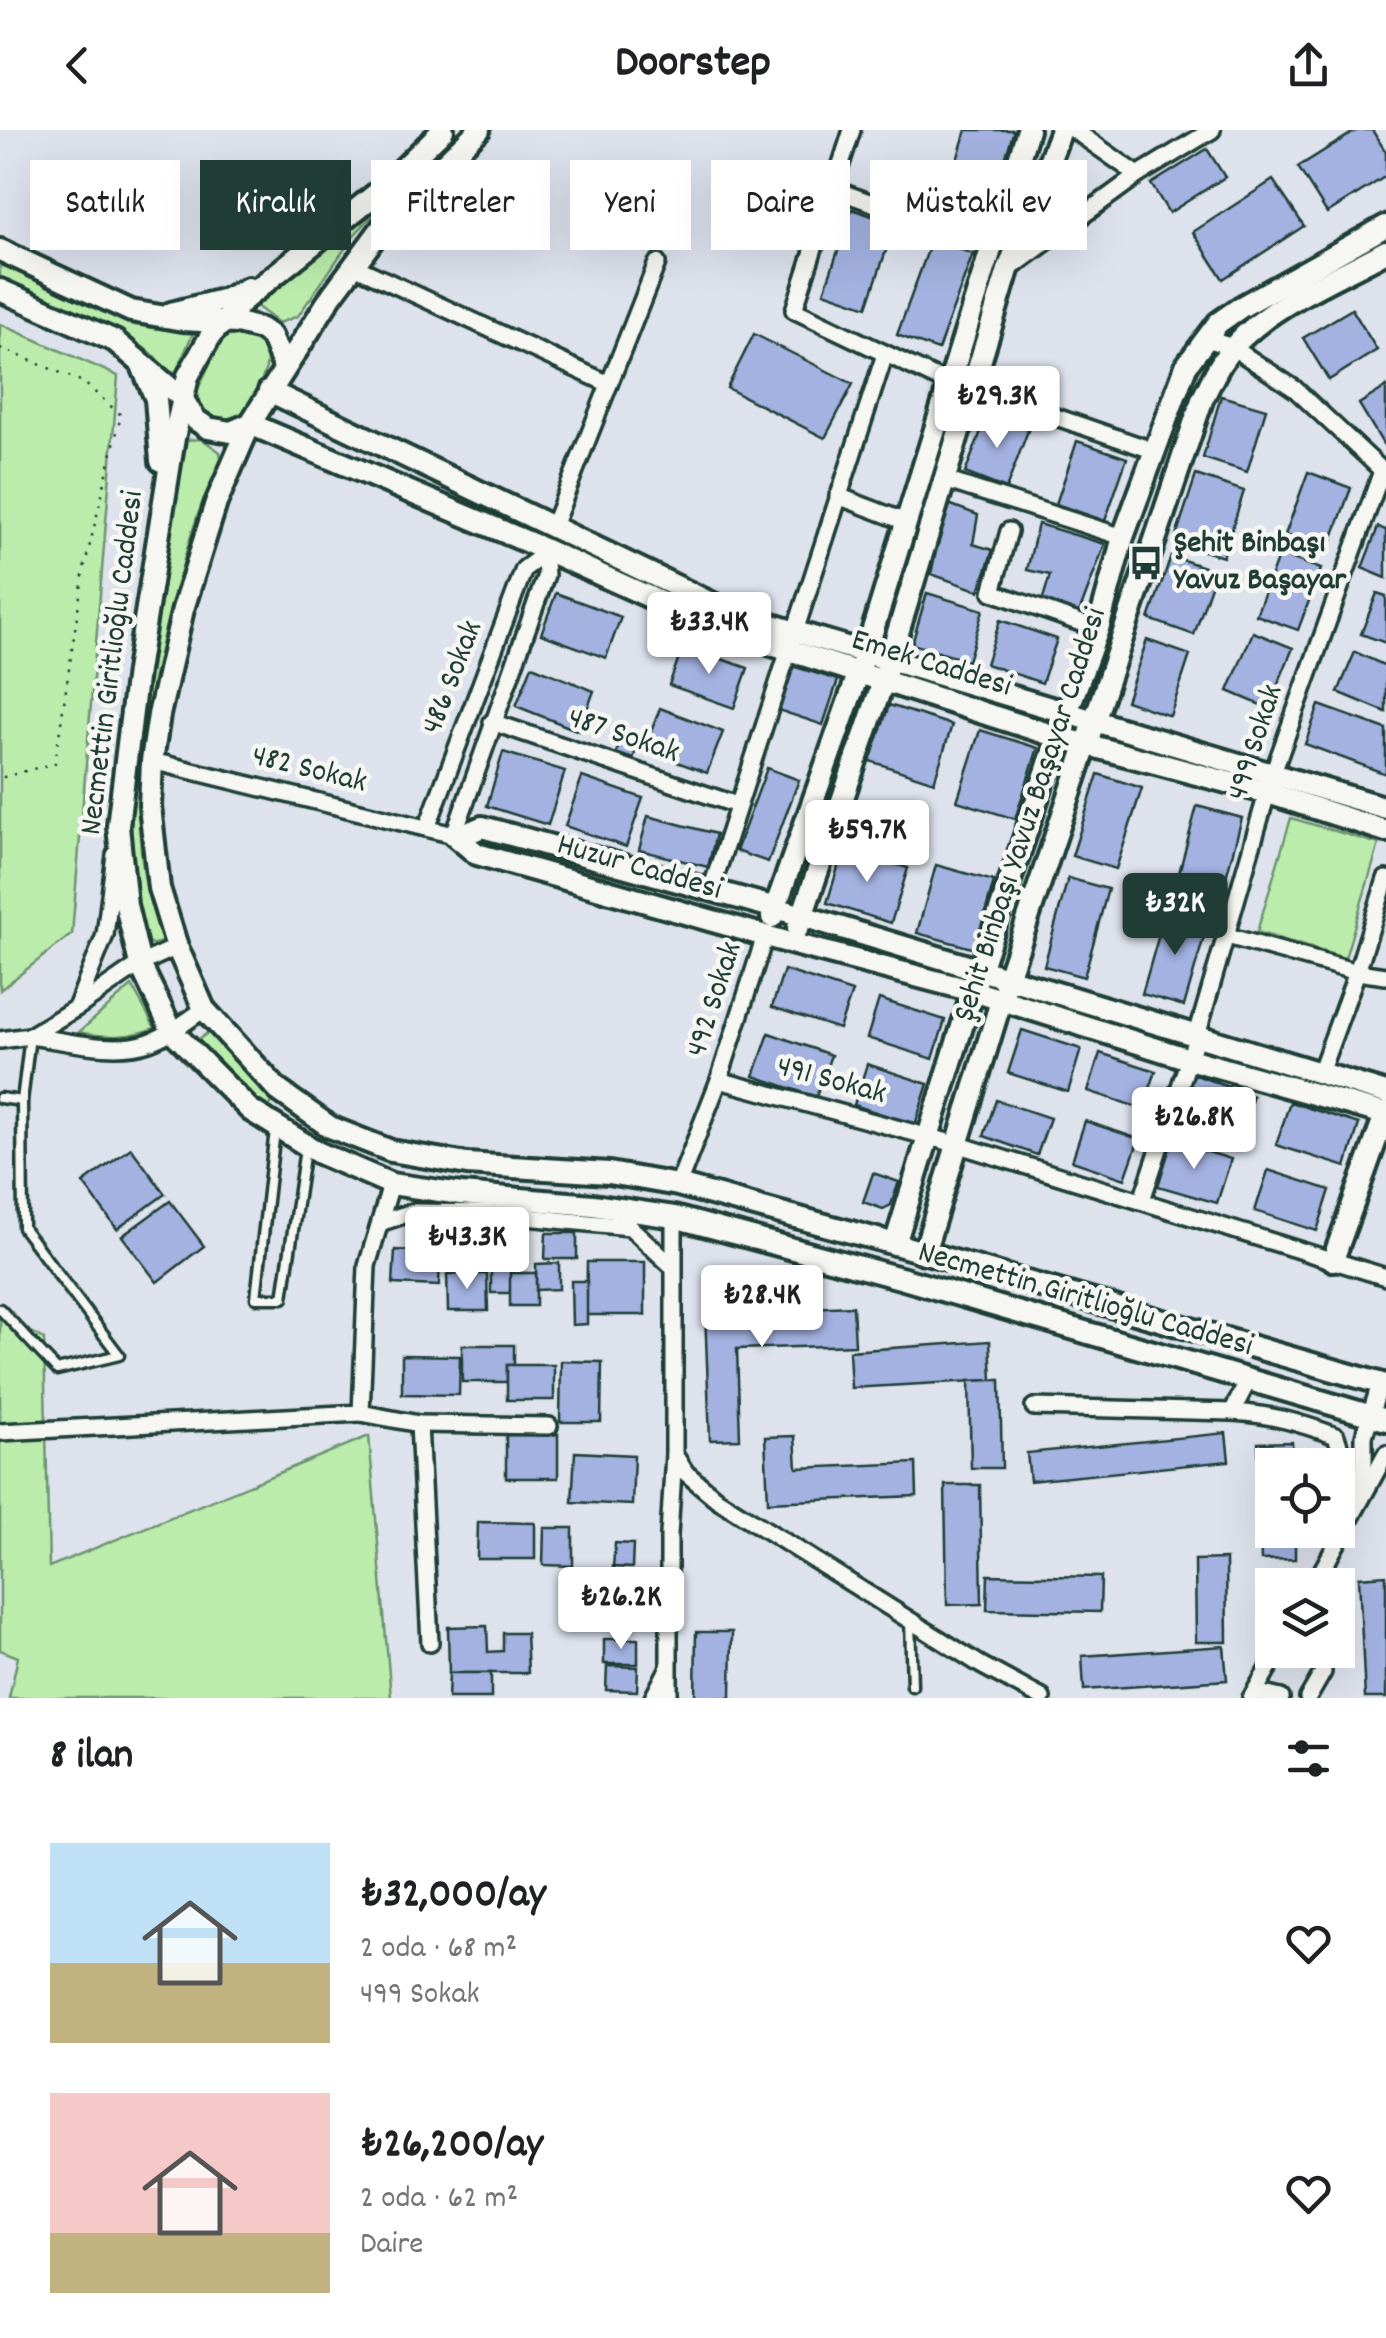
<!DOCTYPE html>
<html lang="tr">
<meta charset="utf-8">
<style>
body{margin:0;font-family:Dekko,sans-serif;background:#f6f6f6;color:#202124;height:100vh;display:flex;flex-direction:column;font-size:38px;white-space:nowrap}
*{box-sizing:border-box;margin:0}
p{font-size:32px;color:#757577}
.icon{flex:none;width:55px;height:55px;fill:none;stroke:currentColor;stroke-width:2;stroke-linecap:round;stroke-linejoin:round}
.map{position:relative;height:1568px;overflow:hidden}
.side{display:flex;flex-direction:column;background:#fff;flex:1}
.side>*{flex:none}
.banner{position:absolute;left:30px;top:30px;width:1328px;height:90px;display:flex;gap:20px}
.controls{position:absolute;left:1255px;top:1318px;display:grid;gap:20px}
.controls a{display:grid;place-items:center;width:100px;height:100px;border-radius:0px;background:#fff;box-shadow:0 10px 40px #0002;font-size:50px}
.price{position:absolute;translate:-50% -85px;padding:0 22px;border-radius:10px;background:#fff;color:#222;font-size:32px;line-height:65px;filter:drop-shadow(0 2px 5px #0008)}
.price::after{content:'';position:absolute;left:50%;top:60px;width:30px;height:22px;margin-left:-15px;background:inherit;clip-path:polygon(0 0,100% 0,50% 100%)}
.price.current{background:#1f3d34;color:#fff}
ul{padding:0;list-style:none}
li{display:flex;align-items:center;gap:30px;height:250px;padding:0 50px}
li span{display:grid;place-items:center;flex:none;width:280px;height:200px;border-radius:0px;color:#555}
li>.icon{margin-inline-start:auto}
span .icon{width:120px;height:120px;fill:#fffc;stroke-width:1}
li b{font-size:42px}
h2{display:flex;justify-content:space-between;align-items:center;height:120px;padding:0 50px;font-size:42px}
.pill{padding:0 35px;border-radius:0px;background:#fff;box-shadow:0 10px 40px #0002;font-size:35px;line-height:90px}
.pill.current{background:#1f3d34;color:#fff}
header{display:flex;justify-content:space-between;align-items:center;height:130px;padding:0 50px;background:#fff;font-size:45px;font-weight:800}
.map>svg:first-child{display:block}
</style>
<header><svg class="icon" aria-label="back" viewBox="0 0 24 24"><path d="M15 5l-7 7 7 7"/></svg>Doorstep<svg class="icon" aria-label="share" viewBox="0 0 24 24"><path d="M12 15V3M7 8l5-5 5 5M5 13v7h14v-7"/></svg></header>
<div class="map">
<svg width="1386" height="1568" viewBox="0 0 1386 1568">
<rect width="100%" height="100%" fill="#dde2ed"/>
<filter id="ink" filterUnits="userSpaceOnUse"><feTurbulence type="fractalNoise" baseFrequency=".01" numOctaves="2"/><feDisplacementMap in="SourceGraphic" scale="20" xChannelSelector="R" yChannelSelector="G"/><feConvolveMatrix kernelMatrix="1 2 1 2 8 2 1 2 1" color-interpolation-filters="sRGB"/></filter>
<g filter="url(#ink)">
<g fill="#bbecac" stroke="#6d9470" stroke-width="2.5">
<path d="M412 44 355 104 298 186 279 193 252 173Z"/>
<path d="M0 130 135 195 193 203 176 242 164 243C163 242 158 230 157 229 136 203 34 166 0 151Z"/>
<path d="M0 194 118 246 72 804 0 860Z"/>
<path d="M236 204C290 213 260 252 245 283L220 291 203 280 197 261 222 208Z"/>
<path d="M202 309 220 322C224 341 211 355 203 371 195 392 188 415 182 437 154 532 129 638 143 738 146 763 155 788 162 812L145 816 131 735 132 665 185 310Z"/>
<path d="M1291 688 1379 714 1345 828 1257 802Z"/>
<path d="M132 856 155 898C129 908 106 908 79 902Z"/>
<path d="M209 902 274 971 264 981 196 911Z"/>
<path d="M0 1184 44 1209 49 1437 369 1306 391 1568H9L18 1527 0 1520Z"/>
</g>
<g fill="#a3b2e1" stroke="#1f3d34" stroke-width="2.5">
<path d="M966 0H1014L984 98 941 85Z"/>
<path d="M1357 0H1372L1386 22V46L1327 83 1298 37Z"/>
<path d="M1207 19 1225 47 1169 83 1151 54Z"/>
<path d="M1273 50 1304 96 1223 149 1193 102Z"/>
<path d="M852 79 895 94 867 177 824 162Z"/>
<path d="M932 109 973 124 938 220 897 205Z"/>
<path d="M1352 179 1377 220 1329 250 1303 208Z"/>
<path d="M754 204 853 254 825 308 727 258Z"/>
<path d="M1386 257V312L1383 314 1359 274Z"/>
<path d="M1221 266 1266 279 1247 342 1203 328Z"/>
<path d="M988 283 1029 298 1006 359 965 343Z"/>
<path d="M1077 311 1127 328 1105 391 1056 374Z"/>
<path d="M1308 342 1351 358 1328 421 1285 405Z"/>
<path d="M1196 345 1244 361 1223 427 1174 412Z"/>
<path d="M946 373 978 385 973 414 993 420 979 461 931 444Z"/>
<path d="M1038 394 1105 414 1079 483 1042 472 1050 445 1027 440Z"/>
<path d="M1378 397 1386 400V448L1362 438Z"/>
<path d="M1279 424 1321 439 1298 500 1256 485Z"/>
<path d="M1171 426 1216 441 1194 505 1149 489Z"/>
<path d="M556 463 621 487 606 528 541 504Z"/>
<path d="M927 463 983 480 968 531 912 514Z"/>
<path d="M1377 463 1386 466V513L1361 504Z"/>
<path d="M1000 490 1057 509 1042 553 986 534Z"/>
<path d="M1253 502 1293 518 1268 578 1228 561Z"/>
<path d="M1147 510 1190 525 1170 586 1126 571Z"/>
<path d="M683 516 748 538 734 578 669 555Z"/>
<path d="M1355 522 1386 536V582L1338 562Z"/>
<path d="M789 535 838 550 823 595 775 579Z"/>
<path d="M532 536 594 561 579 601 516 576Z"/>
<path d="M889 575 952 595 934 652 870 631Z"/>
<path d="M1319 575 1386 599V644L1305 614Z"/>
<path d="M660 578 723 602 707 643 644 620Z"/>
<path d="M980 600 1038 618 1015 689 957 671Z"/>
<path d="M622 607 639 613 633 629 616 623Z"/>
<path d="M503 622 565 641 548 695 487 676Z"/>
<path d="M767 638 799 650 768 732 736 721Z"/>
<path d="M1098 644 1142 658 1116 739 1072 726Z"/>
<path d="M582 647 643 668 626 717 565 696Z"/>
<path d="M1197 676 1242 688 1221 766 1176 754Z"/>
<path d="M648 686 716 704 708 737 639 720Z"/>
<path d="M844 718 908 738 891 793 827 773Z"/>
<path d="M936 735 994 751 975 819 917 803Z"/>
<path d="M1068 748 1108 759 1084 847 1044 836Z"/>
<path d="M1166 780 1208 793 1184 876 1142 864Z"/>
<path d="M784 840 852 862 839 899 772 877Z"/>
<path d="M879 869 945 890 933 929 867 908Z"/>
<path d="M1022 900 1081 919 1068 962 1008 943Z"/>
<path d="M769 903 831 925 816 967 754 946Z"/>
<path d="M1100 923 1156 941 1143 979 1088 961Z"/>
<path d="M867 934 928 954 915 995 854 975Z"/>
<path d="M1193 944 1253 966 1238 1009 1177 987Z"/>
<path d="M996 970 1050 988 1037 1025 984 1006Z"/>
<path d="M1290 972 1359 994 1346 1037 1276 1015Z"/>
<path d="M1085 991 1139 1009 1125 1049 1072 1031Z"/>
<path d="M1172 1011 1231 1029 1217 1073 1158 1056Z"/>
<path d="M131 1018 165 1064 117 1099 83 1053Z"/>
<path d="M1268 1040 1330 1060 1317 1101 1255 1081Z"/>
<path d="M873 1043 899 1052 891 1075 883 1079 863 1072Z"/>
<path d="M170 1071 204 1116 157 1152 122 1106Z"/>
<path d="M418 1098H441L439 1156 393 1154 395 1120 417 1121Z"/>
<path d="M546 1103H577V1129H545Z"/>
<path d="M587 1132H645V1185H586Z"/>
<path d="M559 1133V1159L536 1160V1134Z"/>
<path d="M491 1134H511L510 1163H491Z"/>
<rect x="510" y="1143" width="26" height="33"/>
<path d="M447 1144H487L488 1181H448Z"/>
<path d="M571 1151H587V1194L572 1195Z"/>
<path d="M853 1176 855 1215 737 1219 740 1309 710 1310 705 1182Z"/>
<path d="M990 1211 992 1250 851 1258 849 1221Z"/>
<path d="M462 1215H514V1235H507V1252H462Z"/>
<path d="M402 1225 460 1226 459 1265 402 1264Z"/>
<path d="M561 1231 602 1232 601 1292H560Z"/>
<rect x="507" y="1235" width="47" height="35"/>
<path d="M992 1250H1000L1002 1338H971L969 1251Z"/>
<path d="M1226 1303 1229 1331 1030 1351 1027 1323Z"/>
<path d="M558 1304V1348H506V1305Z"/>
<path d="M795 1306 797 1338 916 1333 917 1366 768 1372 765 1307Z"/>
<path d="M1292 1312 1293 1335H1272V1400H1295V1429L1261 1430 1258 1313Z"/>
<path d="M575 1322 634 1325 632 1375 572 1372Z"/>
<path d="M945 1355H980L982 1474 947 1475Z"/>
<path d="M478 1392 535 1393V1429H477Z"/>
<path d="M544 1398H573V1436L543 1435Z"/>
<path d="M615 1413 633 1414 632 1438 613 1437Z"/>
<path d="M1226 1429 1227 1512H1196L1195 1430Z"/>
<path d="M988 1445 1101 1447 1100 1482 987 1480Z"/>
<path d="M1386 1445V1568H1365L1359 1447Z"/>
<path d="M487 1496 488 1522 503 1521V1503H526L528 1543H449L448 1497Z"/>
<path d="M696 1502H732L731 1568H695Z"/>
<rect x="604" y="1509" width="34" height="25"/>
<path d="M1224 1516 1227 1550 1084 1560 1082 1526Z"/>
<path d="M607 1536 638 1537 637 1561 606 1560Z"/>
<path d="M449 1543H491V1568H448Z"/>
</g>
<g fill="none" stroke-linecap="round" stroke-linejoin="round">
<g stroke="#1f3d34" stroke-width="15">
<g id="lane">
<path d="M0 968 22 971"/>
<path d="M275 1000 256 1168H283L305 1019"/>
<path d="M0 1179 57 1240 119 1225 23 1098 22 971 30 906"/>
<path d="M910 1491 912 1556"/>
</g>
</g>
<g stroke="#1f3d34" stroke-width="22">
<g id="street">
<path d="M852 0 794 180 949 254"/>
<path d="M1074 0 1138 45"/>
<path d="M833 59 992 116"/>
<path d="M354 136 609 254"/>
<path d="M1008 140 1138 45 1212 0"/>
<path d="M1204 208 1232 217 1295 259 1386 344"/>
<path d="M972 258 1152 320"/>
<path d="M945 350 1123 407"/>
<path d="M838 366 906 392"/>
<path d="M552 399 657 133"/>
<path d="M1009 401 992 462 1098 499"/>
<path d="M492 592 737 675"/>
<path d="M152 631 454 705 546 445 544 419"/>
<path d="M427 698 524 439 543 425"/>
<path d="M115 725 105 805 76 878 30 906C67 911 114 924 149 912 169 905 187 891 204 879"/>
<path d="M711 760 885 224"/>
<path d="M1227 806 1357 842 1386 846"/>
<path d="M78 877 140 834 177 817"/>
<path d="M0 910 30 906"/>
<path d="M1320 943 1357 842 1386 749"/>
<path d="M719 950 959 1015 1386 1147"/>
<path d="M678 1055 719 950 765 806"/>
<path d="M1142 1070 1197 905 1273 643 1382 341 1386 339"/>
<path d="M674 1087V1324L686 1343 717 1369 981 1535 1042 1568"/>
<path d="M382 1092 413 1082 485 1083 630 1097 673 1137"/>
<path d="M1034 1277 1232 1282 1248 1251"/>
<path d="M1232 1282C1270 1284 1301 1293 1336 1306L1357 1372"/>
<path d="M361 1283 419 1294 430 1513"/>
<path d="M419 1294 549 1296"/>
<path d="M0 1302 361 1283 367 1136 391 1054"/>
<path d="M1360 1358 1364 1336V1306L1380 1254"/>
<path d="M1314 1455 1386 1324"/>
<path d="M1255 1562 1281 1568"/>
<path d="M653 1568 667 1541"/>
<path d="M669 1568V1405L674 1324"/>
<path d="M1251 1568 1279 1520"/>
<path d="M1308 1568 1323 1542 1321 1520"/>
</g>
</g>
<g stroke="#1f3d34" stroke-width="28">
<g id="secondary">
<path d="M443 0 382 59 246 168 211 205 188 246 174 308 137 541 118 696 126 775 140 834 172 901 250 980 319 1023 391 1054 461 1064 593 1075 674 1087 904 1149 1386 1290"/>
<path d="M479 0 392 84 332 165 250 294 216 373 183 479 159 585 152 631 150 676 159 758 177 817 204 879 278 960 330 997 391 1021 467 1034 609 1043 678 1055 895 1114 1386 1255"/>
<path d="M0 120 131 181 183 190 237 193 261 199 271 206 284 237"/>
<path d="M0 160 115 211 182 268 196 290 208 298 231 302 250 294"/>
<path d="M171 183 226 169 248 158"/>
<path d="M143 238 156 269 161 331"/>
<path d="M269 261 732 483 1386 678"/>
<path d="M250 294 537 416 713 496 1058 607 1268 663 1386 701"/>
<path d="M454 705 477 724 794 814 973 861 1189 929 1385 984"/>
<path d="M459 707 482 697 776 778 1386 963"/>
<path d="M772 787 866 522 1028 0"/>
<path d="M798 798 883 552 1008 140 1061 0"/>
<path d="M895 1114 973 861 1058 607 1098 499 1123 407 1186 236 1218 193 1241 177 1386 96"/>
<path d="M924 1123 1008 848 1202 270C1211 252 1220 231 1234 216 1273 173 1336 149 1386 121"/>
<path d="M1333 1130 1386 982"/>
</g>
</g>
<path stroke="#1f3d34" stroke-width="2.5" stroke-dasharray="2.5 8" stroke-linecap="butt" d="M0 218 83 252 121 285 84 439 55 633 0 648"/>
<use href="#lane" stroke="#f6f6f2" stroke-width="8"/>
<use href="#street" stroke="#f6f6f2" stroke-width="15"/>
<use href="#secondary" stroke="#f6f6f2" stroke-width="20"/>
</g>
</g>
<defs>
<g id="bus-bare" transform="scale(2.7)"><path d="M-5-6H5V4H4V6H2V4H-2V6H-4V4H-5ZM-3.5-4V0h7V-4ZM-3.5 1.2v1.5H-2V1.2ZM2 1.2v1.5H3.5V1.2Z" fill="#1f3d34" stroke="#f6f6f2" stroke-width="2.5" paint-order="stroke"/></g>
</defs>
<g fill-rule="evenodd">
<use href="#bus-bare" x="1146" y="433"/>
</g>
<g text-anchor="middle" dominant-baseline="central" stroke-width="9" stroke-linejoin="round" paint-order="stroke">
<g font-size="32" font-weight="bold" fill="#1f3d34" stroke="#f6f6f2" text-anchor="start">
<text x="1174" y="415">Şehit Binbaşı<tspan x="1174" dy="37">Yavuz Başayar</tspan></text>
</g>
<g font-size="32" fill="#1f3d34" stroke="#f6f6f2">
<text transform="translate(114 533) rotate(-83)">Necmettin Giritlioğlu Caddesi</text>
<text transform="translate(931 535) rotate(17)">Emek Caddesi</text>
<text transform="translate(454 548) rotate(-69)">486 Sokak</text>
<text transform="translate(623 607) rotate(19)">487 Sokak</text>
<text transform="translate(1257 613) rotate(-72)">499 Sokak</text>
<text transform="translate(309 641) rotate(14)">482 Sokak</text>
<text transform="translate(1032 685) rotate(-72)">Şehit Binbaşı Yavuz Başayar Caddesi</text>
<text transform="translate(639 739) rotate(16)">Huzur Caddesi</text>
<text transform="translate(716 870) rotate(-72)">492 Sokak</text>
<text transform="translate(831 952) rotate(15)">491 Sokak</text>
<text transform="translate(1085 1171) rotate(16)">Necmettin Giritlioğlu Caddesi</text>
</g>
</g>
</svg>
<div class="controls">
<a><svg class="icon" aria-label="locate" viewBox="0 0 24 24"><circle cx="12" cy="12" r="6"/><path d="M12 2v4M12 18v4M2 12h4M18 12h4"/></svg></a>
<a><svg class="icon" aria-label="layers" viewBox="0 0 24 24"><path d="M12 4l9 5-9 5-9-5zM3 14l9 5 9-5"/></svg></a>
</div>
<b class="price" style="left:997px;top:321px">₺29.3K</b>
<b class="price" style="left:709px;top:547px">₺33.4K</b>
<b class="price" style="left:867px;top:755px">₺59.7K</b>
<b class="price current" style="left:1175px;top:828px">₺32K</b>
<b class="price" style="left:1194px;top:1042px">₺26.8K</b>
<b class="price" style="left:467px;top:1162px">₺43.3K</b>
<b class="price" style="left:762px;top:1220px">₺28.4K</b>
<b class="price" style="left:621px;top:1522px">₺26.2K</b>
<div class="banner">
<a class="pill">Satılık</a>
<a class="pill current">Kiralık</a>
<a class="pill">Filtreler</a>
<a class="pill">Yeni</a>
<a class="pill">Daire</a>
<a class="pill">Müstakil ev</a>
</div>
</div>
<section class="side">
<h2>8 ilan<svg class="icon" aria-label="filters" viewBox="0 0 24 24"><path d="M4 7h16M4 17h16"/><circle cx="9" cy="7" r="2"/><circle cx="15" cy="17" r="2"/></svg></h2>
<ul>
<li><span style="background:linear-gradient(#bfe0f5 60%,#c2b280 0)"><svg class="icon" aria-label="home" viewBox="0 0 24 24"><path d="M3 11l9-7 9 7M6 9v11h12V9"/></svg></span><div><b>₺32,000/ay</b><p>2 oda · 68 m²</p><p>499 Sokak</p></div><svg class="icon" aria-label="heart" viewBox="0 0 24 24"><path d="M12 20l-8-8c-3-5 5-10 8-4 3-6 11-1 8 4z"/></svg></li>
<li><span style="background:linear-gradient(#f6c9c9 70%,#c2b280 0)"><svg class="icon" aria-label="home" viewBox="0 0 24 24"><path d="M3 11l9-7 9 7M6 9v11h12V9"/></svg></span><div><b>₺26,200/ay</b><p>2 oda · 62 m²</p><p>Daire</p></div><svg class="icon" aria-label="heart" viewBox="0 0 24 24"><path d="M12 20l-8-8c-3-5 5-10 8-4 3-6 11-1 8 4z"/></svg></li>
</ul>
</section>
